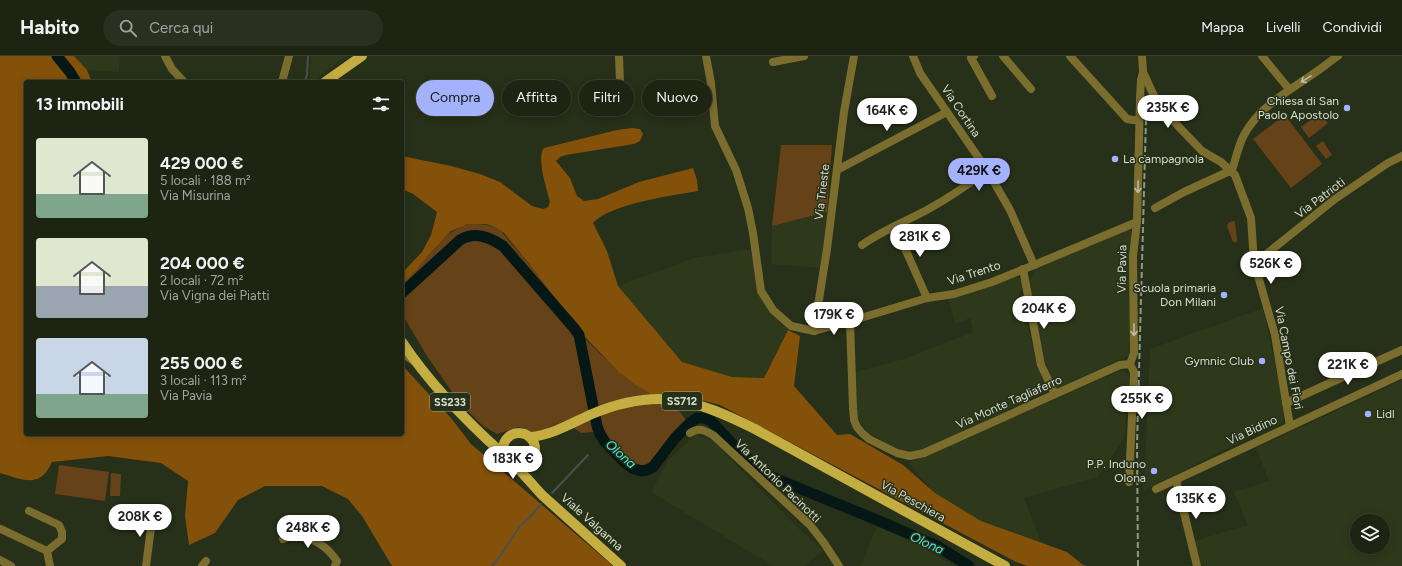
<!DOCTYPE html>
<html lang="it">
<meta charset="utf-8">
<style>
body{margin:0;font-family:Figtree,sans-serif;background:#2a3020;color:#f1f3f6;height:100vh;display:flex;flex-direction:column;font-size:15px;white-space:nowrap}
*{box-sizing:border-box;margin:0}
p{font-size:13px;color:#a0a49f}
.icon{flex:none;width:22px;height:22px;fill:none;stroke:currentColor;stroke-width:2;stroke-linecap:round;stroke-linejoin:round}
.map{position:relative;flex:1;overflow:hidden}
.side{position:absolute;left:24px;top:24px;width:380px;height:356px;display:flex;flex-direction:column;background:#1d2412;border-radius:4px;box-shadow:0 2px 10px #0003,0 0 0 1px #3b4132}
.side>*{flex:none}
.top-card{position:absolute;left:416px;top:24px;width:380px;height:36px;display:flex;gap:8px}
.tools{position:absolute;left:1350px;top:458px;display:grid;gap:8px}
.tools a{display:grid;place-items:center;width:40px;height:40px;border-radius:50%;background:#1d2412;box-shadow:0 2px 10px #0003,0 0 0 1px #3b4132;font-size:20px}
.price{position:absolute;translate:-50% -34px;padding:0 9px;border-radius:14px;background:#fff;color:#222;font-size:13px;line-height:26px;filter:drop-shadow(0 1px 2px #0008)}
.price::after{content:'';position:absolute;left:50%;top:24px;width:12px;height:9px;margin-left:-6px;background:inherit;clip-path:polygon(0 0,100% 0,50% 100%)}
.price.selected{background:#a4b2fc;color:#111}
ul{padding:0;list-style:none}
li{display:flex;align-items:center;gap:12px;height:100px;padding:0 12px}
li span{display:grid;place-items:center;flex:none;width:112px;height:80px;border-radius:4px;color:#555}
li>.icon{margin-inline-start:auto}
span .icon{width:48px;height:48px;fill:#fffc;stroke-width:1}
li b{font-size:17px}
h2{display:flex;justify-content:space-between;align-items:center;height:48px;padding:0 12px;font-size:17px}
.tag{padding:0 14px;border-radius:18px;background:#1d2412;box-shadow:0 2px 10px #0003,0 0 0 1px #3b4132;font-size:14px;line-height:36px}
.tag.selected{background:#a4b2fc;color:#111}
header{display:flex;align-items:center;gap:24px;box-sizing:border-box;height:56px;padding:0 20px;background:#1d2412;border-bottom:1px solid #3b4132}
header strong{font-size:19px}
nav{display:flex;gap:22px;margin-inline-start:auto;font-size:14px}
.search{width:280px;height:36px;background:#2a3020;display:flex;align-items:center;gap:10px;box-sizing:border-box;padding:0 14px;border-radius:22px;color:#a0a49f;font-size:15px}
.map>svg:first-child{display:block}
</style>
<header>
<strong>Habito</strong>
<div class="search"><svg class="icon" aria-label="search" viewBox="0 0 24 24"><circle cx="10" cy="10" r="6"/><path d="M15 15l6 6"/></svg>Cerca qui</div>
<nav><a>Mappa</a><a>Livelli</a><a>Condividi</a></nav>
</header>
<div class="map">
<svg width="1402" height="510" viewBox="0 0 1402 510">
<rect width="100%" height="100%" fill="#273018"/>
<g fill="#2e391b" fill-rule="evenodd">
<path d="M74 0H120L119 16 87 14Z"/>
<path d="M311 0H349L338 6 313 26H308L310 21Z"/>
<path d="M827 156 821 212 771 208 772 170Z"/>
<path d="M1128 173 1132 176 1129 299 1056 333 1044 302 1034 254 1030 224 1035 213 1080 191 1092 190Z"/>
<path d="M744 194H751L758 236 768 255 788 274 764 322 732 321 682 306 618 230 694 202Z"/>
<path d="M1015 220 1021 223 1022 228V235L1019 236 1023 267H1027L1038 310 1050 334 926 392 911 395 903 394 891 390 868 376 857 362 856 316 907 302 973 276 970 262 956 268 947 242Z"/>
<path d="M1263 252 1285 354 1281 368 1268 372 1144 434 1150 293Z"/>
<path d="M1122 314 1129 319 1125 381 1098 421 1024 442 1041 486 981 465 935 437 908 407Z"/>
<path d="M1402 324V510H1204L1201 507 1194 485 1248 469 1234 436 1269 425 1256 392ZM1357 465H1383V491H1357Z"/>
<path d="M695 379 712 384 797 471 823 495 804 510H773L651 436 668 404Z"/>
<path d="M877 471 908 483 954 510H860Z"/>
</g>
<g fill="#664218">
<path d="M1320 57 1328 67 1309 82 1301 71Z"/>
<path d="M1285 59 1322 108 1291 132 1253 83Z"/>
<path d="M1323 85 1332 99 1326 103 1316 90Z"/>
<path d="M781 89H832L827 156 772 170Z"/>
<path d="M1233 165 1235 166 1237 185 1235 187 1233 186 1227 170 1228 167Z"/>
<path d="M468 168C479 168 491 168 500 174L534 214 587 285 626 322 680 356 693 373 680 383 659 408 639 420 617 407 593 376 581 377 564 365 537 377 519 371 497 378 483 370 460 347 427 300 402 258V229C409 223 413 217 418 210 432 193 446 175 468 168Z"/>
<path d="M59 409 109 416 105 445 55 438Z"/>
<path d="M111 417 121 418 120 440H110Z"/>
</g>
<g fill="#84510a">
<path d="M0 0H74L87 14 92 26H26V378H402V309L451 362 471 388 613 510H392L362 460 348 443 322 430H265L238 444 215 477 189 489 185 460 188 425 161 407 108 400 52 406C40 433 23 424 0 417Z"/>
<path d="M632 72 640 73 643 78 640 85 634 88 566 99 560 101 556 105 570 122 577 140 584 145 598 143 639 126 693 112 697 124 698 135C671 140 612 147 593 167L607 195 618 230 682 306 732 321 764 322 788 274 800 280 794 330 837 379 850 378 903 409 935 437 981 465 1067 496 1083 509 1088 510H1027L1016 506 720 349 682 339 651 338 634 328 619 316 581 277 534 214 504 177 495 171 486 168H468L451 175 429 198 411 220 402 229V217L422 196 431 179 437 156 413 138 402 133V100L451 110 480 118 500 126 532 150 543 153 548 151 550 146C547 134 536 101 544 92L617 74Z"/>
</g>
<g fill="none" stroke-linecap="round" stroke-linejoin="round">
<g stroke="#45534e" stroke-width="2">
<path d="M305 26 307 18 308 0"/>
<path d="M552 437 588 399"/>
<path d="M492 510 499 502 520 470 531 460 541 448"/>
</g>
<g stroke="#061816" stroke-width="11">
<path d="M57 0 70 16 76 26"/>
<path d="M402 237 460 184C475 175 489 181 503 190L574 272 579 279 597 370 600 378 605 386 623 405 632 412 641 415 647 414 653 411 675 382 691 366 697 362H704L711 365 740 396 767 419 877 464 937 490 969 510"/>
</g>
<g stroke="#7b6d2e" stroke-width="8">
<path d="M165 0 172 13 184 26"/>
<path d="M619 0 620 26"/>
<path d="M706 0 711 27 715 70 736 114 748 152 753 177 761 235 773 254 791 270 814 275 864 261 927 242 954 238 992 226 1034 209 1137 166"/>
<path d="M913 0 920 17 987 114 1010 154 1034 209"/>
<path d="M974 0 971 2 992 40"/>
<path d="M1003 0 1031 33"/>
<path d="M1070 0 1127 63 1133 64H1139"/>
<path d="M1262 0 1289 33"/>
<path d="M773 6 804 0"/>
<path d="M1143 16 1154 40 1178 70 1202 95 1221 106 1235 119 1251 162 1254 206 1275 279 1290 370"/>
<path d="M282 26 289 0"/>
<path d="M837 114 947 56"/>
<path d="M1155 152 1184 136 1232 114C1236 103 1238 90 1244 79 1259 51 1287 36 1313 18 1321 13 1329 6 1338 0"/>
<path d="M895 170 927 242"/>
<path d="M862 189C881 175 904 166 925 155 947 143 967 130 987 114"/>
<path d="M1254 206 1259 204 1335 143 1388 107 1402 100"/>
<path d="M1023 213 1041 309 1055 338"/>
<path d="M850 265 853 353 854 364 857 371 862 377 869 383 897 397 910 400 924 397 1120 309 1130 308"/>
<path d="M814 275 827 193 844 56 854 0"/>
<path d="M402 297 415 306"/>
<path d="M1286 347 1402 294"/>
<path d="M690 377C699 371 704 374 713 379L810 469 824 487 839 510"/>
<path d="M1176 424 1197 510"/>
<path d="M1129 426 1134 316 1130 308 1134 297 1133 200 1137 166 1140 42 1141 24 1143 16 1142 0"/>
<path d="M1156 433 1402 318"/>
<path d="M29 455 59 469 62 476V483L47 495"/>
<path d="M123 461 124 454 153 457 146 510"/>
<path d="M1 473 47 495 50 510"/>
<path d="M283 483 297 477C316 485 325 488 337 505L335 510"/>
<path d="M0 504 11 510"/>
<path d="M202 510 206 505"/>
</g>
<g stroke="#c4ad41" stroke-width="10">
<path d="M325 26 362 0"/>
<path d="M402 286C430 328 466 365 503 398"/>
<circle cx="519" cy="393" r="16"/>
<path d="M530 381C552 379 572 367 592 358 657 331 695 343 755 373L1005 510"/>
<path d="M515 409 542 439 621 510"/>
</g>
<path stroke="#8f9785" stroke-width="2" stroke-dasharray="6 3" stroke-linecap="butt" d="M1138 510 1137 388 1146 63"/>
</g>
<defs><path id="oneway-shaft" d="M-6 0H5M1.5-3L5.5 0L1.5 3" fill="none" stroke-width="1.6" stroke-linecap="round" stroke-linejoin="round"/></defs>
<g stroke="#bbbc9f">
<use href="#oneway-shaft" transform="translate(1306 23) rotate(148)"/>
<use href="#oneway-shaft" transform="translate(1138 131) rotate(91)"/>
<use href="#oneway-shaft" transform="translate(1134 274) rotate(90)"/>
</g>
<g fill="#a4b2fc" stroke="#273018" stroke-width="1.5">
<circle cx="1347" cy="52" r="4"/>
<circle cx="1115" cy="103" r="4"/>
<circle cx="1224" cy="239" r="4"/>
<circle cx="1262" cy="305" r="4"/>
<circle cx="1368" cy="358" r="4"/>
<circle cx="1154" cy="415" r="4"/>
</g>
<g text-anchor="middle" dominant-baseline="central" stroke-width="3" stroke-linejoin="round" paint-order="stroke">
<g fill="#273018" stroke="#a2aa98" stroke-width="1">
<rect x="662" y="336" width="40" height="18" rx="3"/>
<rect x="430" y="337" width="40" height="18" rx="3"/>
</g>
<g font-size="11" font-weight="bold" fill="#d7decf">
<text x="682" y="345">SS712</text>
<text x="450" y="346">SS233</text>
</g>
<g font-size="12" fill="#d7decf" stroke="#273018" text-anchor="end">
<text x="1339" y="45">Chiesa di San<tspan x="1339" dy="14">Paolo Apostolo</tspan></text>
<text x="1123" y="103" text-anchor="start">La campagnola</text>
<text x="1216" y="232">Scuola primaria<tspan x="1216" dy="14">Don Milani</tspan></text>
<text x="1254" y="305">Gymnic Club</text>
<text x="1376" y="358" text-anchor="start">Lidl</text>
<text x="1146" y="408">P.P. Induno<tspan x="1146" dy="14">Olona</tspan></text>
</g>
<g font-size="12" fill="#d7decf" stroke="#273018">
<text transform="translate(961 55) rotate(56)">Via Cortina</text>
<text transform="translate(822 136) rotate(-83)">Via Trieste</text>
<text transform="translate(1320 142) rotate(-37)">Via Patrioti</text>
<text transform="translate(1122 213) rotate(-89)">Via Pavia</text>
<text transform="translate(974 217) rotate(-18)">Via Trento</text>
<text transform="translate(1289 302) rotate(79)">Via Campo dei Fiori</text>
<text transform="translate(1009 346) rotate(-24)">Via Monte Tagliaferro</text>
<text transform="translate(1252 374) rotate(-25)">Via Bidino</text>
<text transform="translate(778 425) rotate(44)">Via Antonio Pacinotti</text>
<text transform="translate(913 445) rotate(29)">Via Peschiera</text>
<text transform="translate(592 466) rotate(42)">Viale Valganna</text>
</g>
<g font-size="13" font-style="italic" fill="#4ee4d6" stroke="#273018">
<text transform="translate(621 398) rotate(42)">Olona</text>
<text transform="translate(927 487) rotate(25)">Olona</text>
</g>
</g>
</svg>
<div class="tools">
<a><svg class="icon" aria-label="layers" viewBox="0 0 24 24"><path d="M12 4l9 5-9 5-9-5zM3 14l9 5 9-5"/></svg></a>
</div>
<b class="price" style="left:1168px;top:73px">235K €</b>
<b class="price" style="left:887px;top:76px">164K €</b>
<b class="price selected" style="left:979px;top:136px">429K €</b>
<b class="price" style="left:920px;top:202px">281K €</b>
<b class="price" style="left:1271px;top:229px">526K €</b>
<b class="price" style="left:1044px;top:274px">204K €</b>
<b class="price" style="left:834px;top:280px">179K €</b>
<b class="price" style="left:1348px;top:330px">221K €</b>
<b class="price" style="left:1142px;top:364px">255K €</b>
<b class="price" style="left:513px;top:424px">183K €</b>
<b class="price" style="left:1196px;top:464px">135K €</b>
<b class="price" style="left:140px;top:482px">208K €</b>
<b class="price" style="left:308px;top:493px">248K €</b>
<div class="top-card">
<a class="tag selected">Compra</a>
<a class="tag">Affitta</a>
<a class="tag">Filtri</a>
<a class="tag">Nuovo</a>
</div>
<section class="side">
<h2>13 immobili<svg class="icon" aria-label="filters" viewBox="0 0 24 24"><path d="M4 7h16M4 17h16"/><circle cx="9" cy="7" r="2"/><circle cx="15" cy="17" r="2"/></svg></h2>
<ul>
<li><span style="background:linear-gradient(#dfe7d0 70%,#7fa58c 0)"><svg class="icon" aria-label="home" viewBox="0 0 24 24"><path d="M3 11l9-7 9 7M6 9v11h12V9"/></svg></span><div><b>429 000 €</b><p>5 locali · 188 m²</p><p>Via Misurina</p></div></li>
<li><span style="background:linear-gradient(#dfe7d0 60%,#9aa5b1 0)"><svg class="icon" aria-label="home" viewBox="0 0 24 24"><path d="M3 11l9-7 9 7M6 9v11h12V9"/></svg></span><div><b>204 000 €</b><p>2 locali · 72 m²</p><p>Via Vigna dei Piatti</p></div></li>
<li><span style="background:linear-gradient(#c9d6e8 70%,#7fa58c 0)"><svg class="icon" aria-label="home" viewBox="0 0 24 24"><path d="M3 11l9-7 9 7M6 9v11h12V9"/></svg></span><div><b>255 000 €</b><p>3 locali · 113 m²</p><p>Via Pavia</p></div></li>
</ul>
</section>
</div>
